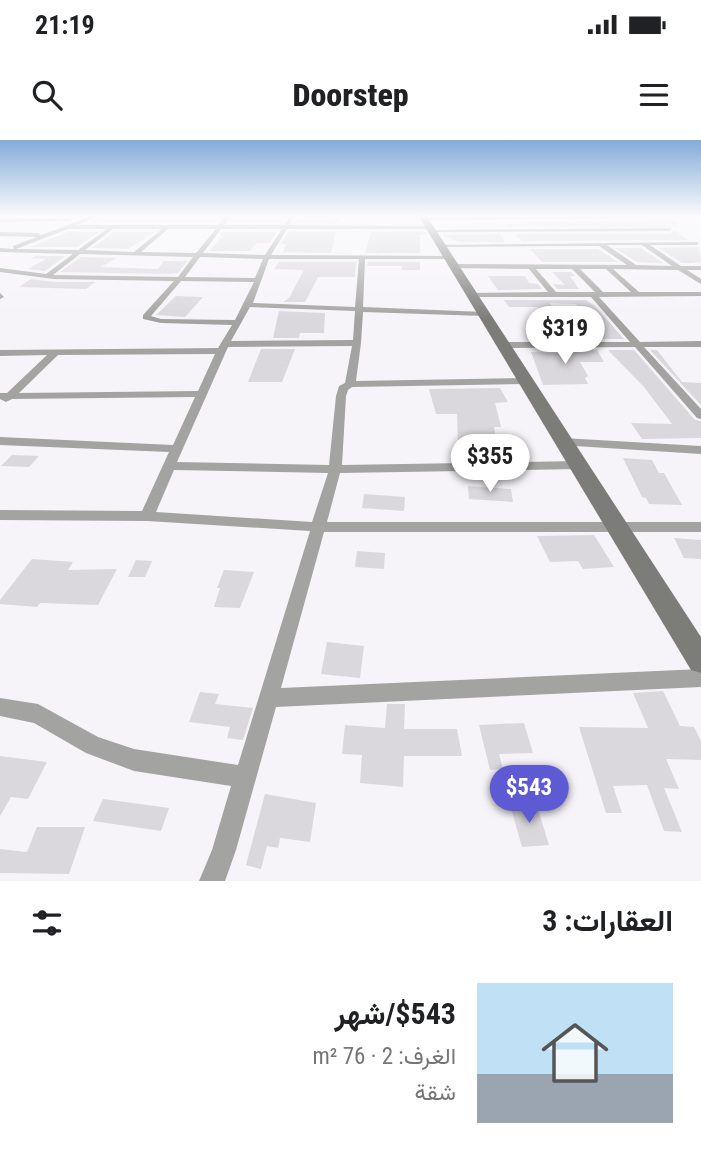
<!DOCTYPE html>
<html lang="ar">
<meta charset="utf-8">
<style>
body{margin:0;font-family:"Roboto Condensed",Vazirmatn,sans-serif;background:#f2f2f2;color:#202124;direction:rtl;height:100vh;display:flex;flex-direction:column;font-size:26px;white-space:nowrap}
*{box-sizing:border-box;margin:0}
p{font-size:23px;color:#757577}
.icon{flex:none;width:38px;height:38px;fill:none;stroke:currentColor;stroke-width:2;stroke-linecap:round;stroke-linejoin:round}
.map{position:relative;height:741px;overflow:hidden;direction:ltr}
.panel{display:flex;flex-direction:column;background:#fff;flex:1}
.panel>*{flex:none}
.price{position:absolute;translate:-50% -60px;padding:0 16px;border-radius:24px;background:#fff;color:#222;font-size:23px;line-height:46px;filter:drop-shadow(0 2px 4px #0008)}
.price::after{content:'';position:absolute;left:50%;top:42px;width:21px;height:16px;margin-left:-10px;background:inherit;clip-path:polygon(0 0,100% 0,50% 100%)}
.price.active{background:#5d5ad3;color:#fff}
ul{padding:0;list-style:none}
li{display:flex;align-items:center;gap:21px;height:175px;padding:0 28px}
li span{display:grid;place-items:center;flex:none;width:196px;height:140px;border-radius:0px;color:#555}
li>.icon{margin-inline-start:auto}
span .icon{width:84px;height:84px;fill:#fffc;stroke-width:1}
li b{font-size:30px}
h2{display:flex;justify-content:space-between;align-items:center;height:84px;padding:0 28px;font-size:30px}
.status{display:flex;justify-content:space-between;align-items:center;height:49px;padding:0 35px;background:#fff;direction:ltr}
.status svg{height:19px;fill:currentColor}
header{display:flex;justify-content:space-between;align-items:center;height:91px;padding:0 28px;background:#fff;font-size:32px;font-weight:800}
.map>svg:first-child{display:block}
</style>
<div class="status"><b>21:19</b><svg viewBox="0 0 49 12"><path d="M0 12V9h3v3zM5 12V6h3v6zM10 12V3h3v9zM15 12V0h3v12zM26 1h20v11H26zM47 4h2v5h-2z"/></svg></div>
<header><svg class="icon" aria-label="menu" viewBox="0 0 24 24"><path d="M4 6h16M4 12h16M4 18h16"/></svg>Doorstep<svg class="icon" aria-label="search" viewBox="0 0 24 24"><circle cx="10" cy="10" r="6"/><path d="M15 15l6 6"/></svg></header>
<div class="map">
<svg width="701" height="741" viewBox="0 0 701 741">
<rect width="100%" height="100%" fill="#f6f4f9"/>
<g fill="#dad8dd" fill-rule="evenodd">
<path d="M105 75H224L217 82H91Z"/>
<path d="M235 75H288L283 82H229Z"/>
<path d="M301 75 325 76 340 75 338 83 294 82 297 76Z"/>
<path d="M651 75H677V87H508L505 84H525L521 82 646 81Z"/>
<path d="M674 90 688 100 522 101 515 94H670Z"/>
<path d="M68 92H99L77 107H30Z"/>
<path d="M114 92H155L128 109 92 108Z"/>
<path d="M223 92H277L269 103H257L250 111H209L224 95H220Z"/>
<path d="M288 92H336L331 113 283 112 286 104H281Z"/>
<path d="M371 92H425L427 95H420V113H365Z"/>
<path d="M500 94 505 102H459L442 95Z"/>
<path d="M699 107 701 122 691 123H682L659 108Z"/>
<path d="M615 108H641L663 123 637 122Z"/>
<path d="M530 109H598L618 122H542Z"/>
<path d="M36 116H65L45 131 28 129 46 119 31 118Z"/>
<path d="M81 117 116 118 101 127 158 129 164 121H187L178 133 171 134 60 132Z"/>
<path d="M279 122H356L355 137H318L305 162H283L289 158 304 130 274 129Z"/>
<path d="M368 122H420V130H402V126H367Z"/>
<path d="M552 132H571L575 136H570L579 149H557L553 144 565 145Z"/>
<path d="M488 136H525L529 143 538 144 542 149 498 150Z"/>
<path d="M31 139 54 142H95L86 149 19 147Z"/>
<path d="M176 156 203 157 185 177 156 175Z"/>
<path d="M504 160H586L595 166 624 199H557L538 167H509ZM550 163 576 164 591 190 562 189Z"/>
<path d="M279 171 325 173 324 193H300L299 198H273Z"/>
<path d="M261 209H295L282 242H248Z"/>
<path d="M564 210H597L604 222H580L588 236 585 238 588 244 543 245 531 212 566 213Z"/>
<path d="M608 210H634L695 280 701 281V298L642 299 631 283 672 284 644 247Z"/>
<path d="M650 210H657L682 242 701 243V265Z"/>
<path d="M500 248 508 262 495 263 501 287H494L497 307 458 305 457 274H436L429 249Z"/>
<path d="M12 315 39 316 29 327 1 326Z"/>
<path d="M623 318 652 320 659 333H664L682 365 649 364 646 358 642 357Z"/>
<path d="M468 346 511 349 513 362 469 359Z"/>
<path d="M364 354 405 357 404 371 362 368Z"/>
<path d="M594 395 614 427 583 429 578 421 550 422 537 396Z"/>
<path d="M674 398 701 400V419L684 418Z"/>
<path d="M357 411 385 413 384 429 355 427Z"/>
<path d="M32 419 73 422 68 430 117 429 98 465 40 463 37 467 0 464V460Z"/>
<path d="M136 420 152 421 145 437H128Z"/>
<path d="M224 430 254 432 240 468 214 467 220 448H217Z"/>
<path d="M327 502 364 506 360 538 321 534Z"/>
<path d="M663 551 680 586 694 587 701 601V620L666 619 679 649 664 648 682 692 664 691 647 645 613 646 622 673H606L579 587 648 588 633 553Z"/>
<path d="M200 552 219 554 215 564 253 568 243 600 227 598 230 587 189 582Z"/>
<path d="M387 564H405L404 589H457L462 616H404L403 647 360 643 362 615 342 614 345 585 385 588Z"/>
<path d="M524 583 533 613 499 614 503 629 490 630 479 585Z"/>
<path d="M0 616 47 622 28 659 11 657 0 676Z"/>
<path d="M265 654 316 663 310 702 280 698 278 708 267 706 261 729 246 725Z"/>
<path d="M103 659 169 668 161 691 93 681Z"/>
<path d="M536 663 549 705 522 707 510 665Z"/>
<path d="M37 687H85L69 734 0 733V709L27 712Z"/>
</g>
<g fill="none" stroke-linecap="round" stroke-linejoin="round">
<g fill="#a3a4a1" fill-rule="evenodd">
<path d="M95 75H102L77 85H218L227 75H232L224 85H284L291 75H295L289 85 431 86 429 89H287L271 115 450 116 448 119H365L363 167 484 172 488 174 484 176 363 172 361 203 356 241 526 238 531 241 526 244 352 247 348 250 346 256 342 325 579 321 585 325 579 329 340 333 327 382H701V392H324L281 548 701 529V547L276 567 236 710 225 741H199L212 710 231 646 134 631 86 613 34 583 0 576V558L38 564 98 597 134 609 238 625 310 391 147 381 0 380V370L142 371 169 312 0 305V297L173 305 195 257 12 259 6 262 0 259V253H7L47 215 0 216V210L218 208 232 185 161 183 143 179V175L174 141 54 139 0 132V128L46 134 73 114 0 112V108L14 109 13 106 37 97 0 96V92L38 93 41 95ZM68 89H107L78 110 16 109ZM113 89H162L134 112 85 110ZM168 89H216L196 113 141 112ZM221 89H282L265 115 203 113ZM80 114 193 117 178 137 53 135ZM200 117 263 119 255 138 185 137ZM269 119H359L355 167 253 163ZM181 141H182L254 142 235 180 161 179 151 176ZM250 167 355 171 353 200 231 201ZM352 206 345 243 339 246 336 256 329 325 177 322 228 207ZM215 214 198 251 19 253 58 215ZM174 330 328 333 312 382 156 372Z"/>
<path d="M648 75 646 78 421 80 424 78Z"/>
<path d="M0 78 69 79 72 81 0 82Z"/>
<path d="M672 88 670 91 429 92 432 90Z"/>
<path d="M699 102 697 105H650L681 126H701V130H687L701 139V144L678 130 613 129 639 152H701V156L599 157 640 202 701 201V207H644L701 269V279L697 278 635 207 503 208 499 205 503 202H630L591 157H471L467 155 468 153 548 152 529 129 453 128 450 126 453 124 627 125 599 106 439 107 436 105ZM607 105H642L672 126 636 125ZM536 129H572L595 152H556ZM580 129H606L631 152H603Z"/>
<path d="M0 153 4 157 0 159Z"/>
<path d="M563 298 701 306V314L559 305 557 302Z"/>
</g>
<path fill="#7c7d79" fill-rule="evenodd" d="M418 75H426L701 497V533L691 530Z"/>
</g>
<linearGradient id="sky" x2="0" y2="1"><stop stop-color="#83abd9"/><stop offset="0.42" stop-color="#fbfafc"/><stop offset="1" stop-color="#fbfafc" stop-opacity="0"/></linearGradient>
<rect width="701" height="179" fill="url(#sky)"/>
</svg>
<b class="price" style="left:565px;top:226px">$319</b>
<b class="price" style="left:490px;top:354px">$355</b>
<b class="price active" style="left:529px;top:685px">$543</b>
</div>
<section class="panel">
<h2>العقارات: 3<svg class="icon" aria-label="filters" viewBox="0 0 24 24"><path d="M4 7h16M4 17h16"/><circle cx="9" cy="7" r="2"/><circle cx="15" cy="17" r="2"/></svg></h2>
<ul>
<li><span style="background:linear-gradient(#bfe0f5 65%,#9aa5b1 0)"><svg class="icon" aria-label="home" viewBox="0 0 24 24"><path d="M3 11l9-7 9 7M6 9v11h12V9"/></svg></span><div><b>$543/شهر</b><p>الغرف: 2 · 76 m²</p><p>شقة</p></div></li>
</ul>
</section>
